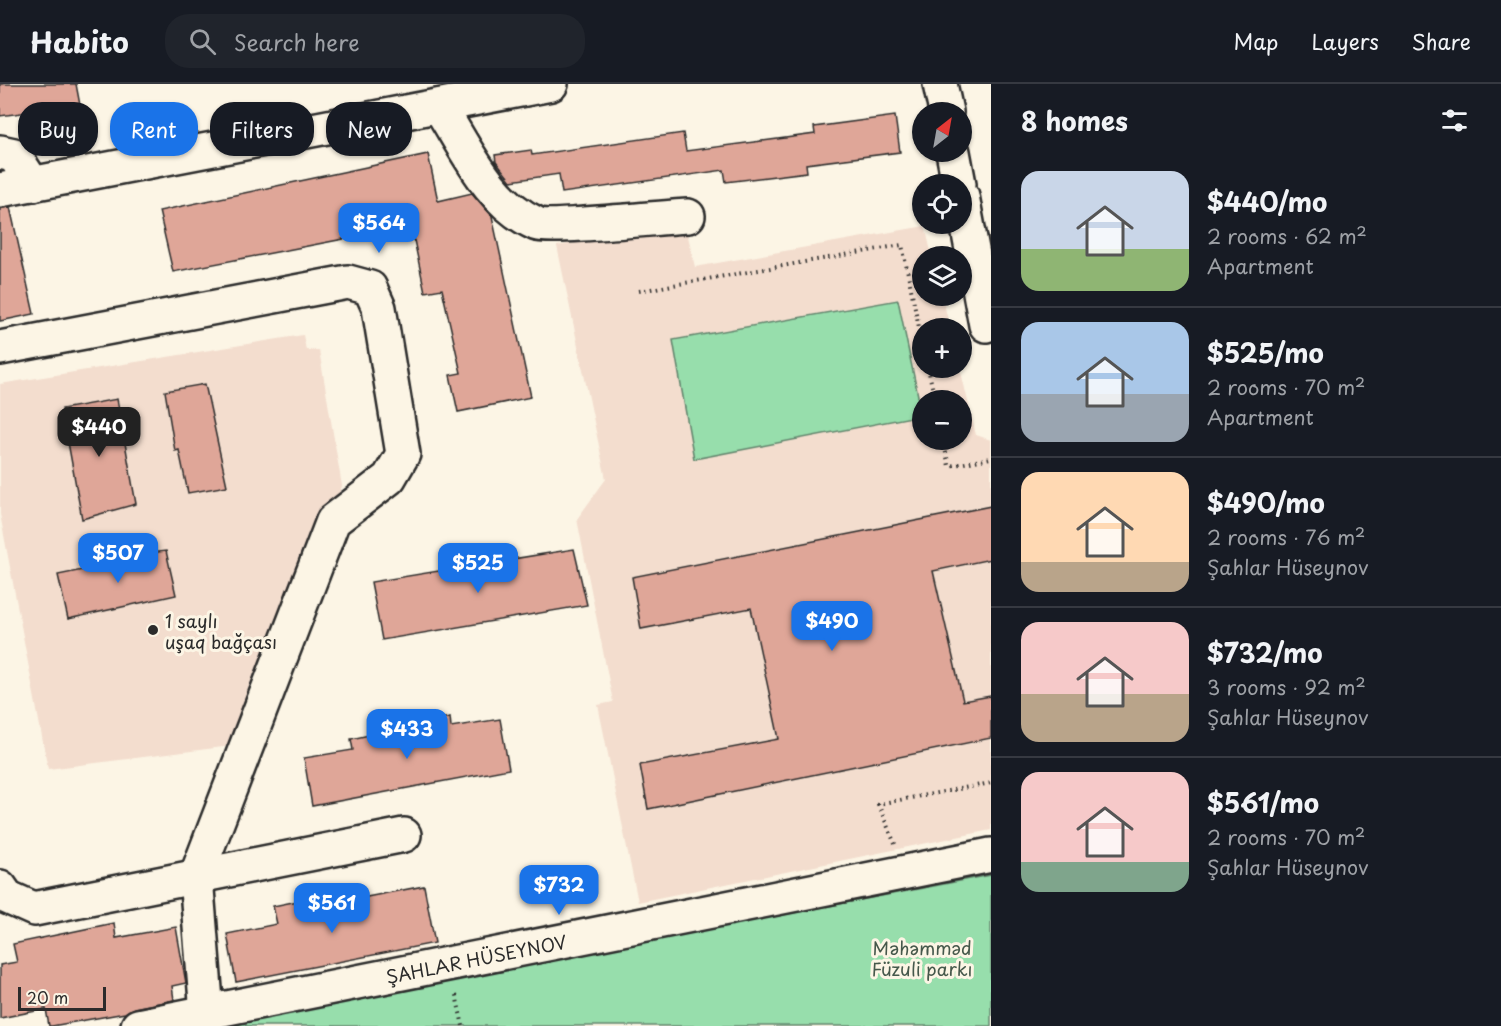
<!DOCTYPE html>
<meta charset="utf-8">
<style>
body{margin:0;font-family:"Playpen Sans",sans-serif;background:#20242c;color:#f1f3f6;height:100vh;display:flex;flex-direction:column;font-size:22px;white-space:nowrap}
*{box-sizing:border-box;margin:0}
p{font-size:20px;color:#9ea1a6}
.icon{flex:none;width:33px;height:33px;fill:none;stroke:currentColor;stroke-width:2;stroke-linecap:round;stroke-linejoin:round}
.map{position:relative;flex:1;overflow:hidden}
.side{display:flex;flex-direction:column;background:#171b24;width:510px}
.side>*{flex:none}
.hud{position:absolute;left:18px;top:18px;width:570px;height:54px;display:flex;gap:12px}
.needle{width:39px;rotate:31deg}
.controls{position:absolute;left:912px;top:18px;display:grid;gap:12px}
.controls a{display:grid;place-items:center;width:60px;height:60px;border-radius:50%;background:#171b24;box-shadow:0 2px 4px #0004;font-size:30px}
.scale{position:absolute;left:18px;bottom:15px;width:88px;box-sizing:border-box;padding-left:6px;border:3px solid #2b2b2b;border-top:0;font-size:16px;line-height:21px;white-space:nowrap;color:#2b2b2b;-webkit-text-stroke:4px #fcf5e5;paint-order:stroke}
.price{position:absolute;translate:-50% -51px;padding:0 14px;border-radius:12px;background:#1a73e8;color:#fff;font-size:20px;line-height:39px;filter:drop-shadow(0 2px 3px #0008)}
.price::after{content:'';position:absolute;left:50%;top:36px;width:18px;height:14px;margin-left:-9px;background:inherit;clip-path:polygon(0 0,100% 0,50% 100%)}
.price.current{background:#222;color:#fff}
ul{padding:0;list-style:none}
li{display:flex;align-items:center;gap:18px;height:150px;padding:0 30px}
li+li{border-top:2px solid #363941}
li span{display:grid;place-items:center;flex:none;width:168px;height:120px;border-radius:18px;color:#555}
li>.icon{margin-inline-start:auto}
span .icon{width:72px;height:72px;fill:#fffc;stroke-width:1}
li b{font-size:26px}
h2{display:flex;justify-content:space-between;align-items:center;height:72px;padding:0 30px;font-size:26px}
.tag{padding:0 21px;border-radius:24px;background:#171b24;box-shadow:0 2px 4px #0004;font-size:21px;line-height:54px}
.tag.current{background:#1a73e8;color:#fff}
header{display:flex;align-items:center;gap:36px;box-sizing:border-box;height:84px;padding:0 30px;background:#171b24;border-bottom:2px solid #363941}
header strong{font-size:28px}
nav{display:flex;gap:33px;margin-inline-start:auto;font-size:21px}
.search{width:420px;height:54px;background:#20242c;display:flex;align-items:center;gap:15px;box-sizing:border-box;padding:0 21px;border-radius:24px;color:#9ea1a6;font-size:22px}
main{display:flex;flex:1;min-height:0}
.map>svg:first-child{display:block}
</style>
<header>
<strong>Habito</strong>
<div class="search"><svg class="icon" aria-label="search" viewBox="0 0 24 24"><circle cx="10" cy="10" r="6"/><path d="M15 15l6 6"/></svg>Search here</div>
<nav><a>Map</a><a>Layers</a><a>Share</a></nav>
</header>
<main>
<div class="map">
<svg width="991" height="942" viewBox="0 0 991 942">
<rect width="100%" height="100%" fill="#fcf5e5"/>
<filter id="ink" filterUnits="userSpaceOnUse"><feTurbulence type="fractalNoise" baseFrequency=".0167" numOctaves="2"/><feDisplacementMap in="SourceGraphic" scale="12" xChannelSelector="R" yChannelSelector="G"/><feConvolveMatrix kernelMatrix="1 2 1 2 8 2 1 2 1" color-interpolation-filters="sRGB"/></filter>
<g filter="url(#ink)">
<g fill="#f3ddce" fill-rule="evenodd">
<path d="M685 139 695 183 925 142 932 172H922V212H942L950 244H922V284H960L976 351 991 356V746L638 818 598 621 613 618 577 435 606 395 557 162ZM922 316H962V356H922Z"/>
<path d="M303 251 306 266H319L342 402 239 661 48 685 0 430V300Z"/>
</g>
<g fill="#97deac" stroke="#61846c" stroke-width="1.5">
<path d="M898 216 922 331 694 375 673 256Z"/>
<path d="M991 791V942H203Z"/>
</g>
<g fill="#dfa698" stroke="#2b2b2b" stroke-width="1.5">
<path d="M0 0H76L80 21 0 32Z"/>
<path d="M895 32 900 68 806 80 807 88 726 98 724 86 562 109 559 90 511 97 496 78 495 71 531 66 532 71 683 49 686 67 815 50 814 43Z"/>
<path d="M428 70 438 117 472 109 492 132 531 313 458 328 450 291 461 289 442 205 425 208 411 142 173 188 159 127Z"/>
<path d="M10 123 34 230 0 237V124Z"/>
<path d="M205 300 227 402 188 409 179 366 175 367 165 307Z"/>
<path d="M117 315 136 420 82 435 62 325Z"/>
<path d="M991 422V475L933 487 963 617 991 612V654L648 725 640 681 779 655 751 524 641 545 632 493Z"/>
<path d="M574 465 587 521 382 556 371 498Z"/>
<path d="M166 467 176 511 68 535 58 491 117 479 116 473Z"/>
<path d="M450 633 451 643 500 635 509 685 312 722 304 674 353 666 351 655Z"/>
<path d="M424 802 435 859 236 898 227 850 277 840 273 822 308 815 310 824Z"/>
<path d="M114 839 116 854 176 843 186 899 172 902 174 916 134 924 125 929 52 942H49L46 925 0 934V881L17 878 13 860Z"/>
</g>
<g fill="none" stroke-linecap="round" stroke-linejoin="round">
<g stroke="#2b2b2b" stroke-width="38">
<g id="minor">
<path d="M940 0 946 28"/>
<path d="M439 22C466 64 489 119 537 140 549 145 666 133 688 132"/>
<path d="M0 68 14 71 33 100"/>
<path d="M953 68 959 100"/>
<path d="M0 106 551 0"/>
<path d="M962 112 986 241"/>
<path d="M0 264 348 198 370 204 379 224 403 370 389 394 333 437 196 793 207 930"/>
<path d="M0 803 7 813 34 825 404 751"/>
<path id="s1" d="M138 942 991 771"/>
</g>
</g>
<g stroke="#2b2b2b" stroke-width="4" stroke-dasharray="1.5 4.5" stroke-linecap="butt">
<path d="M639 207 902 161 922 258"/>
<path d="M928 284 935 316"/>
<path d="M943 356 949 382 991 374"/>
<path d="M895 760 878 720 991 699"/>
<path d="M456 911 463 942"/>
</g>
<use href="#minor" stroke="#fcf5e5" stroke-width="33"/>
</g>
</g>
<circle fill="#2b2b2b" stroke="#fcf5e5" stroke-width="2" cx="153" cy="546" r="6"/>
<g text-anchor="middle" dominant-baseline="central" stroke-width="6" stroke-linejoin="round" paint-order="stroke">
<g font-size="18" fill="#2b2b2b" stroke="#fcf5e5" text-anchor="start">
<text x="165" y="536">1 saylı<tspan x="165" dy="21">uşaq bağçası</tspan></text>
</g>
<g font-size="18" fill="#46584b" stroke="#fcf5e5">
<text x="922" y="863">Məhəmməd<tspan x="922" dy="21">Füzuli parkı</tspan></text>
</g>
<g font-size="18" fill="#2b2b2b" stroke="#fcf5e5">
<text stroke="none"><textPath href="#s1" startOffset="345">ŞAHLAR HÜSEYNOV</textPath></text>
</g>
</g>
</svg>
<div class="controls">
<a><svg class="needle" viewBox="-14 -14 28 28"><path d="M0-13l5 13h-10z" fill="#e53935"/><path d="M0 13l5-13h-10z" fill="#9ea1a6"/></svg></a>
<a><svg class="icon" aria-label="locate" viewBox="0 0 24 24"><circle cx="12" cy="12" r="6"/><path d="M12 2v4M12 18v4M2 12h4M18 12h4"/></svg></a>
<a><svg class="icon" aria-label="layers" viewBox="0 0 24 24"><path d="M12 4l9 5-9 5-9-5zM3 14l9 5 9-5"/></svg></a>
<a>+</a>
<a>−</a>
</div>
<div class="scale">20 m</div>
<b class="price" style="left:379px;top:170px">$564</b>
<b class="price current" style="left:99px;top:374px">$440</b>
<b class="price" style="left:118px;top:500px">$507</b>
<b class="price" style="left:478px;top:510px">$525</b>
<b class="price" style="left:832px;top:568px">$490</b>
<b class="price" style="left:407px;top:676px">$433</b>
<b class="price" style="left:559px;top:832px">$732</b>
<b class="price" style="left:332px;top:850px">$561</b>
<div class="hud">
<a class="tag">Buy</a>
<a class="tag current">Rent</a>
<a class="tag">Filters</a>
<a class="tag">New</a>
</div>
</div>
<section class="side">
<h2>8 homes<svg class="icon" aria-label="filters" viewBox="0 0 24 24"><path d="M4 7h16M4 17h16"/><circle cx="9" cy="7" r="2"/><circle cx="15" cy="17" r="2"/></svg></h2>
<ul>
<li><span style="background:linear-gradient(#c9d6e8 65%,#8fb573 0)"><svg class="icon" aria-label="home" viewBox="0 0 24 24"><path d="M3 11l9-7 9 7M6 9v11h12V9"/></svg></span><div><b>$440/mo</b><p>2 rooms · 62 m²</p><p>Apartment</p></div></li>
<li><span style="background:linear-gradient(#a9c7e8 60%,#9aa5b1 0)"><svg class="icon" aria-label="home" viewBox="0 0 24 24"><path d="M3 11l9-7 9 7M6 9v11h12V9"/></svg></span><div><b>$525/mo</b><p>2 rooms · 70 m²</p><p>Apartment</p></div></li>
<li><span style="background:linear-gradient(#ffd9b3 75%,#b9a48a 0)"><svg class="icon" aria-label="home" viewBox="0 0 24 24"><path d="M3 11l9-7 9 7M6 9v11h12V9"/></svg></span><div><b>$490/mo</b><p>2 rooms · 76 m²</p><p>Şahlar Hüseynov</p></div></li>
<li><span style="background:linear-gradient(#f6c9c9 60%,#b9a48a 0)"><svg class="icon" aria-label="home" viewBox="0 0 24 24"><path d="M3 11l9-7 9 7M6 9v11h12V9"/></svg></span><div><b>$732/mo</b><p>3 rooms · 92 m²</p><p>Şahlar Hüseynov</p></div></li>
<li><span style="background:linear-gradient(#f6c9c9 75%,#7fa58c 0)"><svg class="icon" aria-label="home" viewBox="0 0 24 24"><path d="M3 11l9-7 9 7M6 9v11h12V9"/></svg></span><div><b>$561/mo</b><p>2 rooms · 70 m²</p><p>Şahlar Hüseynov</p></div></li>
</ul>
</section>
</main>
